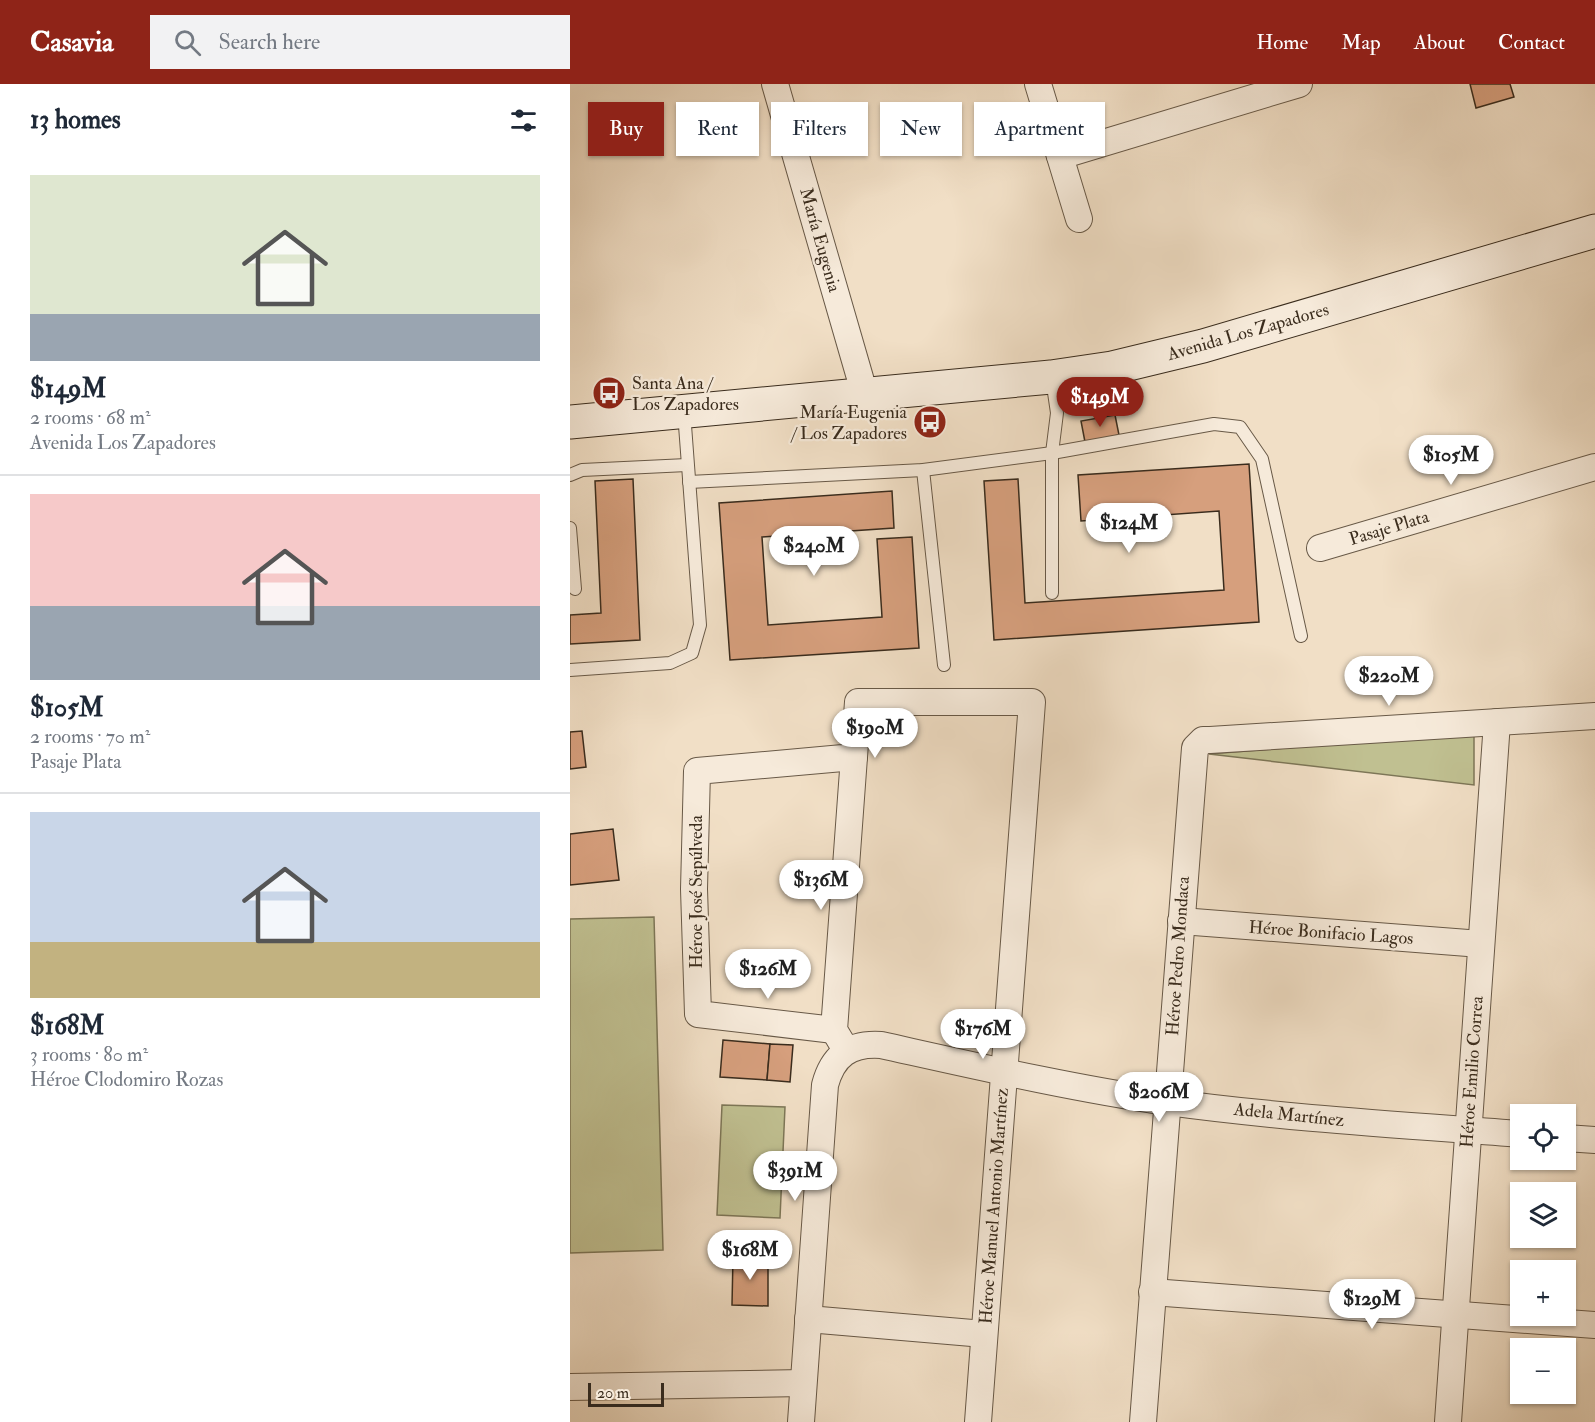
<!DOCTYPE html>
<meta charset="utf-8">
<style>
body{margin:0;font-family:"IM FELL Double Pica",serif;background:#f2f2f3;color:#1f2937;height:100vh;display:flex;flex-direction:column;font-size:22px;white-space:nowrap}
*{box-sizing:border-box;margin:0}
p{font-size:20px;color:#747a83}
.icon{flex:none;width:33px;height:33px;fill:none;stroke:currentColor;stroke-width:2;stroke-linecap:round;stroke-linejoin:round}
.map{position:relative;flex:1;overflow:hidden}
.details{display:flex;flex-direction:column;background:#fff;width:570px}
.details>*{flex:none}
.guide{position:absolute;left:18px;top:18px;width:570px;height:54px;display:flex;gap:12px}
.controls{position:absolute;left:940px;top:1020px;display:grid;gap:12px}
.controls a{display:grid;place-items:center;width:66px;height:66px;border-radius:0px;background:#fff;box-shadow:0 2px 4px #0004;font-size:30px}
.scale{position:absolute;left:18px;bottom:15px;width:76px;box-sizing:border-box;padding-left:6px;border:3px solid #3a2c1d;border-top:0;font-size:16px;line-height:21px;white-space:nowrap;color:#3a2c1d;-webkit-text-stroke:4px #f6eada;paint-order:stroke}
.price{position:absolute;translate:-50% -51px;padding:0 14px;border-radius:21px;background:#fff;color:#222;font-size:20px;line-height:39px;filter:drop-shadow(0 2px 3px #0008)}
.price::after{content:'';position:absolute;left:50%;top:36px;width:18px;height:14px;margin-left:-9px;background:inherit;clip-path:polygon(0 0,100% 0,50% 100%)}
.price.active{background:#8f2418;color:#fff}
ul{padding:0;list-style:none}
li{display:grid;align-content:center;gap:12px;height:318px;padding:0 30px}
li+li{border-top:2px solid #e0e1e3}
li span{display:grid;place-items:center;height:186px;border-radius:0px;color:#555}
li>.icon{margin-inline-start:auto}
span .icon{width:108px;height:108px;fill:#fffc;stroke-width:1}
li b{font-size:26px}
h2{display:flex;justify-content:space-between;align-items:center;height:72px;padding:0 30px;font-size:26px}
.pill{padding:0 21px;border-radius:0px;background:#fff;box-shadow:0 2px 4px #0004;font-size:21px;line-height:54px}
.pill.active{background:#8f2418;color:#fff}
header{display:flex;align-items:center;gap:36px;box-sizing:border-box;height:84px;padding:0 30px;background:#8f2418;color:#fff}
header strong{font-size:28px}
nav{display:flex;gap:33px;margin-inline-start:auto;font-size:21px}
.search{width:420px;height:54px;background:#f2f2f3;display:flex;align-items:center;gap:15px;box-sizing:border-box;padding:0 21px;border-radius:0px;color:#747a83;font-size:22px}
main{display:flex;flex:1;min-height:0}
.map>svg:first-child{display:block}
</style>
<header>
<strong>Casavia</strong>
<div class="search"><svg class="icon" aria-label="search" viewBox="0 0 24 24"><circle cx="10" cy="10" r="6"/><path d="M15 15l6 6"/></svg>Search here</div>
<nav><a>Home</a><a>Map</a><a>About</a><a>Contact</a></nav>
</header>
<main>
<section class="details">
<h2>13 homes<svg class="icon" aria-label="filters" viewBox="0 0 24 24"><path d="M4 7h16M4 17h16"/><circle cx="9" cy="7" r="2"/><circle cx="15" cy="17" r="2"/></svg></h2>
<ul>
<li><span style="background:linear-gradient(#dfe7d0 75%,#9aa5b1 0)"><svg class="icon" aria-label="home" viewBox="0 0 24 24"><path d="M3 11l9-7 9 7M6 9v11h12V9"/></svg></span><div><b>$149M</b><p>2 rooms · 68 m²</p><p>Avenida Los Zapadores</p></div></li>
<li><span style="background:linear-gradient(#f6c9c9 60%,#9aa5b1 0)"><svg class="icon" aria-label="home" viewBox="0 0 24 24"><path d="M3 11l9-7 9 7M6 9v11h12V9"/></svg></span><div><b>$105M</b><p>2 rooms · 70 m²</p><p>Pasaje Plata</p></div></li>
<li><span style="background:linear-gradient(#c9d6e8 70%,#c2b280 0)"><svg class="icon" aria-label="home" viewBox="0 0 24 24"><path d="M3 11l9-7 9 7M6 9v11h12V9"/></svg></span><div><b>$168M</b><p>3 rooms · 80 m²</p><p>Héroe Clodomiro Rozas</p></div></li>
</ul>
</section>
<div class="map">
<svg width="1025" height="1338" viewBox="0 0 1025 1338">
<rect width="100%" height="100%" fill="#f1dfc6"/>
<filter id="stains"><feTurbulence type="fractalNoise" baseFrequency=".00333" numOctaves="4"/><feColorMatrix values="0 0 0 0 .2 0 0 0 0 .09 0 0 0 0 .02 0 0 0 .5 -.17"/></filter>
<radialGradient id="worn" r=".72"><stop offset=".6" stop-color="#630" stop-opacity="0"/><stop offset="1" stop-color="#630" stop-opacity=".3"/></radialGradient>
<g fill="#c0c091" stroke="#7d7657" stroke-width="1.5">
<path d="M904 649V701L639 670Z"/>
<path d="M84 833 93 1166 0 1169V835Z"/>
<path d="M152 1021 215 1023 210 1134 147 1131Z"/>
</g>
<g fill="#d69f7d" stroke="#3a2c1d" stroke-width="1.5">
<path d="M900 0H940L944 13 906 24Z"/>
<path d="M545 331 549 351 515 358 511 337Z"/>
<path d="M679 380 689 538 424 556 414 397 448 395 455 519 654 506 649 427 511 437 508 391Z"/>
<path d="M63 395 70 556 0 560V531L31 529 25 397Z"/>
<path d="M322 407 324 444 192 453 198 541 312 533 307 455 342 453 349 564 160 576 149 419Z"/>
<path d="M12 647 16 683 0 685V648Z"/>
<path d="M43 745 49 796 0 801V750Z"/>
<path d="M153 956 200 960 197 996 150 993Z"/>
<path d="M200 960 223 961 220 998 197 996Z"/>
<path d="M163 1173H198V1222L162 1221Z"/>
</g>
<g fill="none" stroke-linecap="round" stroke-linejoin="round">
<g stroke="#685947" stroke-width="14">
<g id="service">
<path d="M482 295 487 329 482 369V509"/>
<path d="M353 386 374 581"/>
<path d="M0 391 12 386 117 381"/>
<path d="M119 398 353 386 482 369 644 340 670 343 692 375 731 552"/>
<path d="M0 444 5 505"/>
<path d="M0 586 100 579 122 569 130 541 114 328"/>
</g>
</g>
<g stroke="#685947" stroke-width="28">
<g id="minor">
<path d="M205 0 295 311"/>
<path d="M468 0 509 135"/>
<path d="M490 72 729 0"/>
<path d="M750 464 1025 383"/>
<path d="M611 837 911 860"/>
<path d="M264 946 128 930 124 805 127 687 284 673 288 618H462L408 1338"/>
<path d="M273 961 264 946 284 673"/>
<path d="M996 1054 1025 1056"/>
<path d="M582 1208 1025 1241"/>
<path d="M238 1235 414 1250"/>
<path d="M0 1303 233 1299"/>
<path d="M231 1338 255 1001C263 971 280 959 311 961 406 982 501 1004 597 1018 714 1034 833 1041 951 1050"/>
<path d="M573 1338 625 664 633 656H640L1025 632"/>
<path d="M878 1338 927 638"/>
</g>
</g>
<g stroke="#3a2c1d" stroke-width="35">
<path id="secondary" d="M0 338 481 293 542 284 633 262 1025 147"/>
</g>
<use href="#service" stroke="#f6eada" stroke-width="12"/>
<use href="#minor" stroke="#f6eada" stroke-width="26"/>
<use href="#secondary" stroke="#f6eada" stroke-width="33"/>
</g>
<defs>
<g id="bus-disc" transform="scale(1.725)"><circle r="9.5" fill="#8f2418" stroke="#f6eada"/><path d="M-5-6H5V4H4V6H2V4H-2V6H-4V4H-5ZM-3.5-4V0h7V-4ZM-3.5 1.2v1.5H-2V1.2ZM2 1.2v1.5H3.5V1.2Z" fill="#fff"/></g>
</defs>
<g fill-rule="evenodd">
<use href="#bus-disc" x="39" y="309"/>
<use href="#bus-disc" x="360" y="338"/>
</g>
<g text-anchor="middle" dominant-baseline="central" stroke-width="4.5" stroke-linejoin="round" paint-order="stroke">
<g font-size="18" fill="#3a2c1d" stroke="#f6eada">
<text transform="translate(250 156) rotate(74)">María Eugenia</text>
<text transform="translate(678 248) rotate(-16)">Avenida Los Zapadores</text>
<text transform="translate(819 444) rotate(-17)">Pasaje Plata</text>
<text transform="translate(126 808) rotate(-90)">Héroe José Sepúlveda</text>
<text transform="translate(761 849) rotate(4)">Héroe Bonifacio Lagos</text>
<text transform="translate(608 872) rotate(-86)">Héroe Pedro Mondaca</text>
<text transform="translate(902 988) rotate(-86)">Héroe Emilio Correa</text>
<text transform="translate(719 1031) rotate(6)">Adela Martínez</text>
<text transform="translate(424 1122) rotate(-86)">Héroe Manuel Antonio Martínez</text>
</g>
<g font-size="18" fill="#3a2c1d" stroke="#f6eada" text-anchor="start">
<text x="62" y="299">Santa Ana /<tspan x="62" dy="21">Los Zapadores</tspan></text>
<text x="337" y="328" text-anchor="end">María Eugenia<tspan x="337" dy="21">/ Los Zapadores</tspan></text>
</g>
</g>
<rect width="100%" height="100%" filter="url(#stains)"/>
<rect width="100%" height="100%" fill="url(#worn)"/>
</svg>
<div class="controls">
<a><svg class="icon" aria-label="locate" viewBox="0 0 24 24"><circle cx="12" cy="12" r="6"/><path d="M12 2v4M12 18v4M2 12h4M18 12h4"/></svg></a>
<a><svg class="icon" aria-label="layers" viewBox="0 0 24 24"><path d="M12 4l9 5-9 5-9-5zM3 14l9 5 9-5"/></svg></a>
<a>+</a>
<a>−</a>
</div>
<div class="scale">20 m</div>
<b class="price active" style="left:530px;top:344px">$149M</b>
<b class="price" style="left:881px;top:402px">$105M</b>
<b class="price" style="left:559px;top:470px">$124M</b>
<b class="price" style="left:244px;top:493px">$240M</b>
<b class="price" style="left:819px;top:623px">$220M</b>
<b class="price" style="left:305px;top:675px">$190M</b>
<b class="price" style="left:251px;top:827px">$136M</b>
<b class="price" style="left:198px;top:916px">$126M</b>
<b class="price" style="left:413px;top:976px">$176M</b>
<b class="price" style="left:589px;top:1039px">$206M</b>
<b class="price" style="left:225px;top:1118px">$391M</b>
<b class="price" style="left:180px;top:1197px">$168M</b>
<b class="price" style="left:802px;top:1246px">$129M</b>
<div class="guide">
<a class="pill active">Buy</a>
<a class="pill">Rent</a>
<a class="pill">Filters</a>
<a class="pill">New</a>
<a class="pill">Apartment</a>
</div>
</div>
</main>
